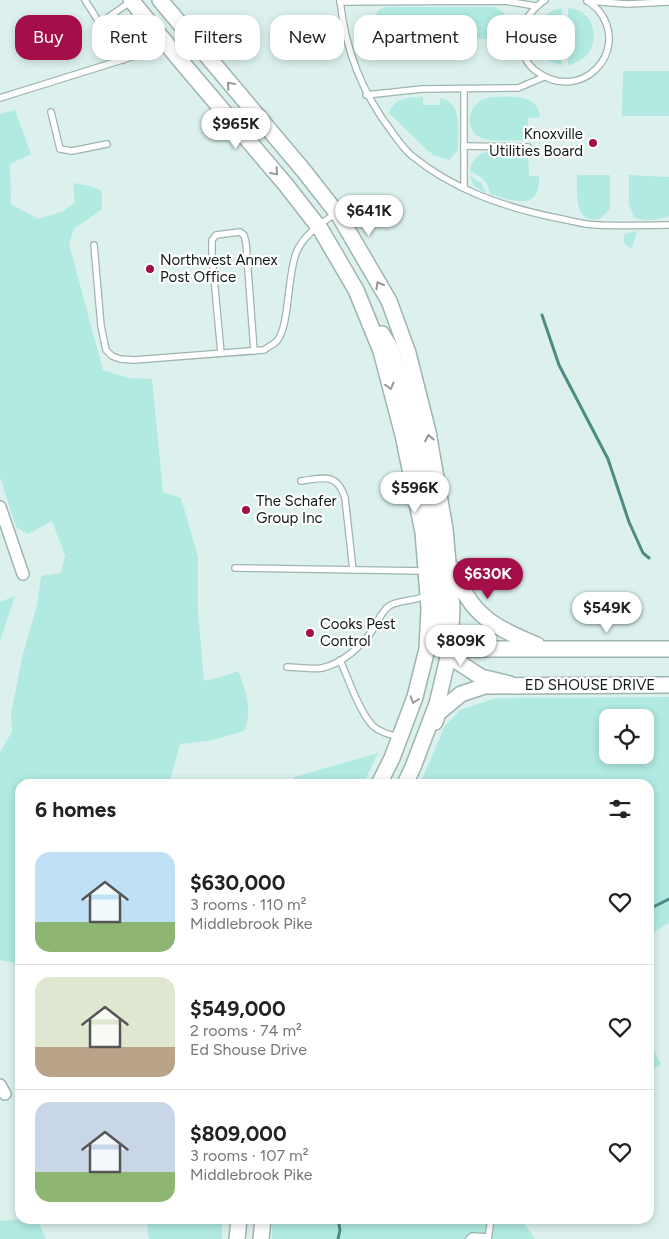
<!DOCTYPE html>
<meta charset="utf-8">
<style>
body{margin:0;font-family:Figtree,sans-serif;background:#f6f6f6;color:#222;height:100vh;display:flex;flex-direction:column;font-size:19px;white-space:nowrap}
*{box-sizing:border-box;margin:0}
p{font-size:16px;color:#767676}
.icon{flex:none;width:28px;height:28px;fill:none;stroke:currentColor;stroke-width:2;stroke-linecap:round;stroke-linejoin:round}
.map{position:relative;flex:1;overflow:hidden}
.panel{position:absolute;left:15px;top:779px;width:639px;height:445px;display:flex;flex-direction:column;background:#fff;border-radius:15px;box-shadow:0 2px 8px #0003}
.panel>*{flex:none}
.top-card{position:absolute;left:15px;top:15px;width:640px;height:45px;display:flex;gap:10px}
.fabs{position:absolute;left:599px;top:709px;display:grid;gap:10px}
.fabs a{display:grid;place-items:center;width:55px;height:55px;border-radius:10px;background:#fff;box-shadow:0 2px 8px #0003;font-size:25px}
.price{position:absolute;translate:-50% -42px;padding:0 11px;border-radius:18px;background:#fff;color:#222;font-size:16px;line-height:32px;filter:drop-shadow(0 1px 2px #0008)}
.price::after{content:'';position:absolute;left:50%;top:30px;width:15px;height:11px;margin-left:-8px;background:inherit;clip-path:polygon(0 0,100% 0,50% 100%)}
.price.current{background:#a40e49;color:#fff}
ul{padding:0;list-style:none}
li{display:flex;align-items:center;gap:15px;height:125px;padding:0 20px}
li+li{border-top:1px solid #e0e0e0}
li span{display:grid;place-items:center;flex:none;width:140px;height:100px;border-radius:15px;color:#555}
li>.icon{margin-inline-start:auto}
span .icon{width:60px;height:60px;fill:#fffc;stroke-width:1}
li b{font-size:21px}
h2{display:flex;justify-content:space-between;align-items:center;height:60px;padding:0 20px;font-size:21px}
.chip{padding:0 18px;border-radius:15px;background:#fff;box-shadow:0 2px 8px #0003;font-size:18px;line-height:45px}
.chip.current{background:#a40e49;color:#fff}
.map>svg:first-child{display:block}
</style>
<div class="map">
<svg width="669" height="1239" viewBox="0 0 669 1239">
<rect width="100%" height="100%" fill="#dcf1ee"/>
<g fill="#b0eae1" fill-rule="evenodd">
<path d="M388 7H493C511 11 515 33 496 38 485 40 471 38 459 38V36H421C414 41 387 39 378 34 370 23 373 9 388 7Z"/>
<path d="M562 8 563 31 560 35 562 41V65C528 61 528 13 562 8Z"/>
<path d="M568 8C602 10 603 60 568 65V42L570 38 568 31Z"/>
<path d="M623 71H669V116H622Z"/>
<path d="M414 97 418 99V97H423V105H440V98C463 101 458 133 458 150L449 160 435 156 426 149 389 113C392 102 402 98 414 97Z"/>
<path d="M492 97C510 97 538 93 540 117L528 118V140C516 140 495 142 484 139 460 131 468 99 492 97Z"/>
<path d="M15 110 31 154 10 164 11 204 38 219 61 212 75 203 73 183 89 186 102 191V209L74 229 69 244 103 370 128 378 152 379 163 492 181 498 198 557V612L204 681 224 676 238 671C246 690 253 710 244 731L213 740 180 744 169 784H20V964L0 960V752L12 732 11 714 22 658 37 605 41 576 61 573 65 555 52 521 28 534 16 527 0 477V114Z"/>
<path d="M486 152H528L529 176H539C541 212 513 201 490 194 489 183 481 174 470 172 471 162 476 155 486 152Z"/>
<path d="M577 175H610V209L601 218C573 227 577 191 577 175Z"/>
<path d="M629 175 669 177V216C660 220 643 222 634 217L629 204Z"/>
<path d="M470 176 481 183 486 193 474 186Z"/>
<path d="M637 231 632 248 627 246 623 241 625 234Z"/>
<path d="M15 596 0 641V602Z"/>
<path d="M669 697V923L649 935V784H420L445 726 460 710 496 698ZM608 718H645V755H608Z"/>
<path d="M378 753 363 784H290L294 777Z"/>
<path d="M649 1042 661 1064 649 1071Z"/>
<path d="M25 1219H40L39 1223 46 1239H0V1221Z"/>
<path d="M146 1219H222V1239H149Z"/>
<path d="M272 1219H521L535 1239H272Z"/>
</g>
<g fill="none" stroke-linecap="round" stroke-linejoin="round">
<g stroke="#4c8c84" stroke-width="3">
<path d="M542 315 559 365 608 459 629 522 643 553 649 558"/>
<path d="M649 909 669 899"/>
<path d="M338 1239 340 1230 338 1219"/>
</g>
<g stroke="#9fb3b0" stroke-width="8">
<g id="lane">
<path d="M85 0 123 60"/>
<path d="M340 0C345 49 362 93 392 132 398 140 404 149 411 155 452 189 501 206 552 217 563 219 574 222 586 224 613 227 642 225 669 225"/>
<path d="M545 0C530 10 522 23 521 41 521 52 527 65 536 71 580 105 631 52 599 11 596 7 591 4 588 1"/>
<path d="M587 1 627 4 669 2"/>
<path d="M340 2 505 1 536 6"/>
<path d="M100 23 130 2"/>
<path d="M464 90V188"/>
<path d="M366 95 422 89 518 88 544 77"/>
<path d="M0 98 141 54 163 40"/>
<path d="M51 112 60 149 72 151 107 144"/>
<path d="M464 146 528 147"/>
<path d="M94 245 101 326 106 350 112 356 120 359 134 360 264 350C268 347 274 344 277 341 290 325 287 273 297 251 304 235 321 223 335 214"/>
<path d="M221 353 212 256V240L216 235 240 232 244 235 246 243 254 351"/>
<path d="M301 481C323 478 337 472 345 498L353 570"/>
<path d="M235 568 426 571"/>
<path d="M340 660C348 678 360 713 373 726 380 732 389 735 398 736"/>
<path d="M287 667C298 667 312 670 322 668 341 664 361 647 372 631 377 623 381 612 389 606 401 599 415 602 426 595"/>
<path d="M469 1239 472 1236 488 1237"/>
<path d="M488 1239 491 1219"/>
</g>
</g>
<g stroke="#9fb3b0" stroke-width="14">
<g id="street">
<path d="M0 507 23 574"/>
<path d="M0 1085 5 1094"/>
</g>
</g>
<g stroke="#9fb3b0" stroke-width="18">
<g id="secondary">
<path d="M131 0 179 59 286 185 321 230 356 290 381 351 403 435 423 532 429 608 427 649 415 697 392 758 379 784"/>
<path d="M160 0 304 171 340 217 389 301 408 353 428 432 445 529 452 608 450 649 437 704 413 767 405 784"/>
<path d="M382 334 391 349 407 402 433 526 439 611 443 635 455 660 481 677 510 684"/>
<path d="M455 570C469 615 497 629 537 645"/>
<path d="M443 649H669"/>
<path d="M435 722 438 713 461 694 485 686 669 685"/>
<path d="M237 1239 239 1219"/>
<path d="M261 1239 263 1219"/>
</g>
</g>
<use href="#lane" stroke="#fff" stroke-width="5.5"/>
<use href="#street" stroke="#fff" stroke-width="11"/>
<use href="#secondary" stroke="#fff" stroke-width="15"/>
</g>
<defs><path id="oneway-chevron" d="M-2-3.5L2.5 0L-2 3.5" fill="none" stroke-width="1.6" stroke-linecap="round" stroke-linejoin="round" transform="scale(1.25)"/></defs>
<g stroke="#949897">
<use href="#oneway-chevron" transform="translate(230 85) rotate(-131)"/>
<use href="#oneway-chevron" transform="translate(275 172) rotate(49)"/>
<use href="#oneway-chevron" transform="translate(379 285) rotate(-120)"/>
<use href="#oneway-chevron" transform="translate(390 386) rotate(75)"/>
<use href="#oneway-chevron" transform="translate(429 438) rotate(-101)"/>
<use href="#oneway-chevron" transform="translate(414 700) rotate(108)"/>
</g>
<g fill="#a40e49" stroke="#fff" stroke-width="2">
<circle cx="593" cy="143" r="5"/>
<circle cx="150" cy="269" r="5"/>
<circle cx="246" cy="510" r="5"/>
<circle cx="310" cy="633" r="5"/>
</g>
<g text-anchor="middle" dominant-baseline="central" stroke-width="4.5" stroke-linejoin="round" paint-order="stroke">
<g font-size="15" fill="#111918" stroke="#fff" text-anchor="start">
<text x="583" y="134" text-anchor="end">Knoxville<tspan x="583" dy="17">Utilities Board</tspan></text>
<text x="160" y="260">Northwest Annex<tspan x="160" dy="17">Post Office</tspan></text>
<text x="256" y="501">The Schafer<tspan x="256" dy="17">Group Inc</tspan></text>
<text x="320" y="624">Cooks Pest<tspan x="320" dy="17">Control</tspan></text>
</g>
<g font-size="15" fill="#111918" stroke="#fff">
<text x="590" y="685">ED SHOUSE DRIVE</text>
</g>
</g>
</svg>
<div class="fabs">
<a><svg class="icon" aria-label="locate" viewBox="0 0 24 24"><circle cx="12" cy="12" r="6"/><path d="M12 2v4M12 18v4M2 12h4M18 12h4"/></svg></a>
</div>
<b class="price" style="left:236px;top:150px">$965K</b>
<b class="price" style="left:369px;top:237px">$641K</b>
<b class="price" style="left:415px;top:514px">$596K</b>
<b class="price current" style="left:488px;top:600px">$630K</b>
<b class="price" style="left:607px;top:634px">$549K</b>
<b class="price" style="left:461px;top:667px">$809K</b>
<div class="top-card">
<a class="chip current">Buy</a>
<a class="chip">Rent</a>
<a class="chip">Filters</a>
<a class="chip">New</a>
<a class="chip">Apartment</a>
<a class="chip">House</a>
</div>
<section class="panel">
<h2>6 homes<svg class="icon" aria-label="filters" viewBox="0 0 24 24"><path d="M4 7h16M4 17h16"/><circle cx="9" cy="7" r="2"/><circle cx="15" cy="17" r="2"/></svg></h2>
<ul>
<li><span style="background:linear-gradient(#bfe0f5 70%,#8fb573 0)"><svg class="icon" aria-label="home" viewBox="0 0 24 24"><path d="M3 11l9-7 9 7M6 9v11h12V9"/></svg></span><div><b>$630,000</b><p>3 rooms · 110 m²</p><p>Middlebrook Pike</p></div><svg class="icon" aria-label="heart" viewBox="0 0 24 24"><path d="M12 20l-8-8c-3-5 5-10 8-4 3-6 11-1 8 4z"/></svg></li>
<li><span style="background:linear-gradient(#dfe7d0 70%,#b9a48a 0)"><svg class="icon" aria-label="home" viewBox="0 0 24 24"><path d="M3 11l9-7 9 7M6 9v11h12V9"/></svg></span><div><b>$549,000</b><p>2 rooms · 74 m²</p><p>Ed Shouse Drive</p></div><svg class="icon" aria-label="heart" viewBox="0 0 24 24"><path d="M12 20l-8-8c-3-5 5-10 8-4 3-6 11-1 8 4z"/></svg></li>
<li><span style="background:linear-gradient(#c9d6e8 70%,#8fb573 0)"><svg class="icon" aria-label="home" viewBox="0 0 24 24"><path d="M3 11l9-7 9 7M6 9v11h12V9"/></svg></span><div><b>$809,000</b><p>3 rooms · 107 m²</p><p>Middlebrook Pike</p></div><svg class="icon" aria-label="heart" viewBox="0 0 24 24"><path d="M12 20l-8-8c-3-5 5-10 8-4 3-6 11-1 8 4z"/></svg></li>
</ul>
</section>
</div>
